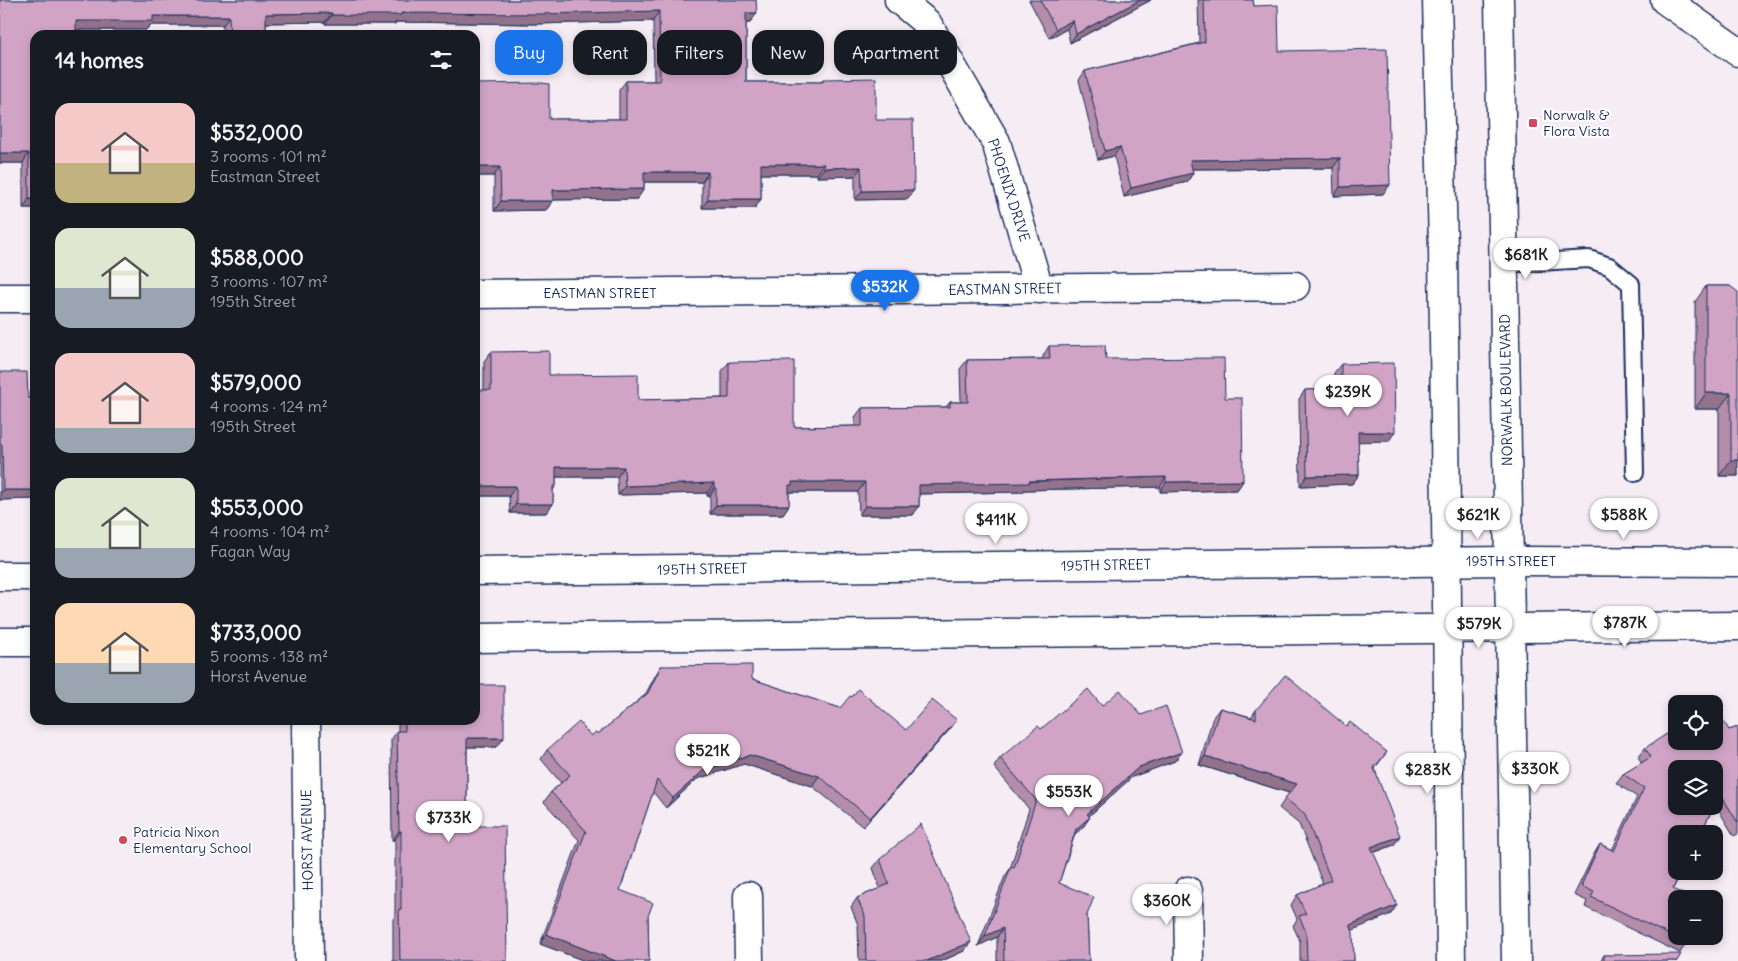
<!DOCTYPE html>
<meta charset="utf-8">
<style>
body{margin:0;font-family:Delius,sans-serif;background:#20242c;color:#f1f3f6;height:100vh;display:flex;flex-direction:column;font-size:19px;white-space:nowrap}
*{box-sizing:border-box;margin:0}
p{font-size:16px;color:#9ea1a6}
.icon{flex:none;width:28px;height:28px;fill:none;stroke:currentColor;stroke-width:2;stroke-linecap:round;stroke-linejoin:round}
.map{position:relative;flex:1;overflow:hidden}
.side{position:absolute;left:30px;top:30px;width:450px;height:695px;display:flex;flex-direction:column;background:#171b24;border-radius:15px;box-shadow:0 2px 8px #0003}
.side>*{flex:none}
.banner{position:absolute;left:495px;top:30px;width:475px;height:45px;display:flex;gap:10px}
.fabs{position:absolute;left:1668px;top:695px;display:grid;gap:10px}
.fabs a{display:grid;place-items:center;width:55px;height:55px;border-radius:10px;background:#171b24;box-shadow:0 2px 8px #0003;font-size:25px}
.price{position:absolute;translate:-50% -42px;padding:0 11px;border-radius:18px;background:#fff;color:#222;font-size:16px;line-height:32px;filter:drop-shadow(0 1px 2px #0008)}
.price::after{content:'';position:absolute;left:50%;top:30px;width:15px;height:11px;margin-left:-8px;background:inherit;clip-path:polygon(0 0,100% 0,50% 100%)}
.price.selected{background:#1a73e8;color:#fff}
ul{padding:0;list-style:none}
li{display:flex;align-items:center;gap:15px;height:125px;padding:0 25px}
li span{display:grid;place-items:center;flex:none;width:140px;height:100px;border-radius:15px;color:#555}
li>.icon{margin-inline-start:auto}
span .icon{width:60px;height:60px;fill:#fffc;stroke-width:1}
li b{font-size:21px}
h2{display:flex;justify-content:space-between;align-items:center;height:60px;padding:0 25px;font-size:21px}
.pill{padding:0 18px;border-radius:15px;background:#171b24;box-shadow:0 2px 8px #0003;font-size:18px;line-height:45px}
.pill.selected{background:#1a73e8;color:#fff}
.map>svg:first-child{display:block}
</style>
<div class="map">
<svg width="1738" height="961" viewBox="0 0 1738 961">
<rect width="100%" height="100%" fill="#f6edf4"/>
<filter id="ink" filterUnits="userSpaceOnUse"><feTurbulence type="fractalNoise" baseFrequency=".02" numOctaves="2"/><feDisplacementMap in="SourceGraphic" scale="10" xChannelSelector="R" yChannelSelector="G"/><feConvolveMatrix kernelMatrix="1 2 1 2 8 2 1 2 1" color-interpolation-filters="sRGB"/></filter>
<g filter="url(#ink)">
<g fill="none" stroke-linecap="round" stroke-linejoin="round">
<g stroke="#1b2f5e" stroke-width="20">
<path id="lane" d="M1504 264 1589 259 1609 266 1631 284 1635 473"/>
</g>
<g stroke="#1b2f5e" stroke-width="31">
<g id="street">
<path d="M899 0 927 23 996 142 1039 289"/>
<path d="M1665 0 1738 52"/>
<path d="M475 294 1295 286"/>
<path d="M0 298H35"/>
<path d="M306 720 309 961"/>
<path d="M1188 891 1189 961"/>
<path d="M748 896 749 961"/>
</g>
</g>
<g stroke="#1b2f5e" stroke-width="31">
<g id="secondary">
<path d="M1437 0 1443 247 1451 961"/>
<path d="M1499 0 1516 961"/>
<path d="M475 571 1510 561 1738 562"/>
<path d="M0 576H35"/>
<path d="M475 638 1738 626"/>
<path d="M0 642H35"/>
</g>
</g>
<use href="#lane" stroke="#fff" stroke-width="16"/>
<use href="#street" stroke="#fff" stroke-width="28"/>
<use href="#secondary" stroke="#fff" stroke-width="28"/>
</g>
<g fill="#b48daa" stroke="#1b2f5e">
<path d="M0 0H756L750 23H746V82H820L823 79 876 120 914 190 907 199 855 200V176L817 177V174H761V199L755 208H702V182H644V189L637 199 553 200V201L546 210 494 211V176H475L549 119H619V90L626 81H654L653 21 536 24 396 22 395 24H325V22L266 23V35H223V25H150L146 30H76L35 208H23V163H0Z"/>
<path d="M1029 0H1151L1070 43 1067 29 1049 38Z"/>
<path d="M1198 0H1253L1254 6 1279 51 1383 194 1334 196 1333 168 1192 169 1193 173 1187 182 1124 197 1114 156 1098 160 1079 80 1085 71 1199 43Z"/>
<path d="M1706 286H1730L1738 476H1719V409H1695V302Z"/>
<path d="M1049 346 1106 359 1225 398 1243 481 1237 490 1160 492V487L1024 490 1023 492 919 494V506L913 515H859L858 492H789V505L783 514H710V496H707V493L618 495 617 477H556V486L553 490V504L546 513H510L509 496H475L484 390V361L491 352 549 375 638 400 722 398V371L729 362 794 427 855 426V417L862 408 946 407 950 402H961L960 369 967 360 1043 359V356Z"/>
<path d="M1341 364 1389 441H1358L1359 475 1352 484 1300 486 1299 399 1305 390 1334 389V373Z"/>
<path d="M0 372 28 398H35V499L0 500Z"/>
<path d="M661 666 752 679 906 730 957 720 950 729 863 827 812 786 744 764 697 779 666 808 653 792 620 890 648 916 649 961H585L540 944 579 840 544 802 551 792 561 783 541 759 547 750 598 734 645 695 655 676Z"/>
<path d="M1102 706 1141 715 1182 752 1175 761 1132 777 1089 816 1090 817 1083 827 1075 834 1059 883 1087 915 1089 961H997V937L978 946 1005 876 1010 869 1029 809 994 767 1000 758 1041 729Z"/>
<path d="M1220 708 1251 717 1256 710 1346 726 1387 752 1375 768 1394 845 1373 853 1391 914 1352 930 1354 961H1300V941L1293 926 1297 919 1291 905 1297 895 1323 884 1299 824 1279 808 1289 793 1199 765 1213 717Z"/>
<path d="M398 720H475L497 747H467V826L507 961H393V919L395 916V840H392L391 740 397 731H398Z"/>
<path d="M1738 727V834L1734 836 1715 804 1673 889 1686 943 1680 953 1585 907 1587 901 1574 895 1594 854 1600 844 1612 850 1637 797 1616 783 1623 774 1642 763 1638 757 1645 748 1729 730Z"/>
<path d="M880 859 964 951 942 961H859L858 925 851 907 857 898 880 888 873 868Z"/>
<path d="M1604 955 1677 961H1600Z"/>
</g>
<g fill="#92738b" stroke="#1b2f5e">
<path d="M1140 0H1151L1070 43 1076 34Z"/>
<path d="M659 11 653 21 536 24 396 22 395 24H325L332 15 401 13Z"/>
<path d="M332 13 325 22 260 23 266 14Z"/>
<path d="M746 13H757L750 23H740Z"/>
<path d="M153 16H229L223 25H150L146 30H69L76 21Z"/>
<path d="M1073 20 1067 29 1049 38 1056 29Z"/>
<path d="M1120 147 1114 156 1098 160 1105 151Z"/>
<path d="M0 153H29L23 163H0Z"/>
<path d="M1340 158 1333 168 1184 169 1190 160Z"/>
<path d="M761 164H824L817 174H755Z"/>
<path d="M475 167H500L494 176H475Z"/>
<path d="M861 167 855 176 817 177 824 168Z"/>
<path d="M644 172H708L702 182H637Z"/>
<path d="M1193 173 1187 182 1124 197 1131 188Z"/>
<path d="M1390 185 1383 194 1334 196 1340 187Z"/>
<path d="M644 189 637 199 546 200 553 190Z"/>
<path d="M914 190 907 199 855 200 862 191Z"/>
<path d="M29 199H35V208H23Z"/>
<path d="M708 199H761L755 208H702Z"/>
<path d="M501 201H553L546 210 494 211Z"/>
<path d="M1706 393H1731L1719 409H1695Z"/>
<path d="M1358 432H1395L1389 441 1351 442Z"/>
<path d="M1731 460H1738V476H1719Z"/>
<path d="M556 467H624L617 477H549Z"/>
<path d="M1359 475 1352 484 1300 486 1307 476Z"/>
<path d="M1166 477 1160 487 1024 490 1023 492 913 494 919 485Z"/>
<path d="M1243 481 1237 490 1160 492 1166 482Z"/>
<path d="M792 482H865L858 492H787L783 494Z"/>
<path d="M714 483 707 493 618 495 625 486Z"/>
<path d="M475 486H516L509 496H475Z"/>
<path d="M714 487H716L710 496H707Z"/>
<path d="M3 490H35V499L0 500V494Z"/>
<path d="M516 504H553L546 513H510Z"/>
<path d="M716 505H789L783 514H710Z"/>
<path d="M865 506H919L913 515H859Z"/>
<path d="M957 720 950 729 863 827 870 818Z"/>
<path d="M467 738H504L497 747H460Z"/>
<path d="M1182 752 1175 761 1132 777 1081 823 1087 814 1139 767Z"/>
<path d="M750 755 819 776 812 786 744 764 697 779 666 808 673 798 704 770Z"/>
<path d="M1205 756 1297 784 1290 793 1199 765Z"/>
<path d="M1090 817 1083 827 1070 838 1076 829Z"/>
<path d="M399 831H401L395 840H392Z"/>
<path d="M1400 836 1394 845 1364 856 1371 847Z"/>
<path d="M1397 905 1391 914 1344 934 1350 925Z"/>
<path d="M1003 928 997 937 978 946 985 936Z"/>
<path d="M546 934 616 961H585L540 944Z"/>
<path d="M971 942 964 951 942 961H927Z"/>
</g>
<g fill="#d1a4c6" stroke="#1b2f5e">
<path d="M0 0H756L757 13H746V82H823V79L876 78V120H913L914 190 862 191 861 167 824 168V164H761V199H708V172H644V189L553 190V201H501L500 167H475V84L542 83 549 84V119H626V81H660L659 11 542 14 401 13V15H332V13L266 14V35H230L229 16H153V21H76V35H35V199H29V153H0Z"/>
<path d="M1040 0H1140L1076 34 1073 20 1056 29Z"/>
<path d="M1204 0H1253L1254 6 1278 5 1279 51 1387 49 1390 185 1340 187V158L1190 160 1193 173 1131 188 1120 147 1105 151 1085 71 1205 42Z"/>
<path d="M1706 286H1730L1738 292V460H1731V393H1706Z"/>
<path d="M1105 345 1106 359 1224 358 1225 398H1242L1243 481 1166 482V477L1029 481V483L919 485V506H865V482H792V485H789V505H716V487H714V483L625 486 624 467H556V486H553V504H516V486H475V390H491V352L549 351V375L638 374V400L729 398V362L794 361V427L862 426V408L950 407V402H968L967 360 1050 359 1049 346Z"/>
<path d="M1394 363 1395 432H1358L1359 475 1307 476 1305 390 1341 389V364Z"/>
<path d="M0 372H27L28 398H35V490H3L2 444H0Z"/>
<path d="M752 665V679L840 708 850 696 852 697 858 689 906 730 932 700 957 720 870 818 819 776 750 755 704 770 673 798 657 780 620 890 653 903 648 916 649 961H616L546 934 586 831 551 792 570 775 547 750 579 722 591 736 596 732 598 734 648 693 661 666Z"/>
<path d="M1285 675 1346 726 1350 722 1387 752 1374 768 1400 836 1371 847 1397 905 1350 925 1353 932 1354 961H1307L1306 932 1299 916 1306 914 1297 895 1331 880 1305 815 1285 798 1297 784 1205 756 1220 708 1256 719V710Z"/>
<path d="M475 685H504V738H467V826H505L507 961H400L399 909H401V831H399L397 731H405V720H475Z"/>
<path d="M1088 689 1102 706 1120 690 1141 715 1166 706 1182 752 1139 767 1087 814 1090 817 1076 829 1059 883 1094 897 1087 915 1089 961H1004L1003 928 985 936 1011 867 1014 868 1036 800 1000 758 1038 726 1041 729Z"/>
<path d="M1714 705 1729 730 1738 727V823L1720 793 1714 806V769H1676V806H1714L1700 834H1676V871H1681L1673 889 1693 899H1676V936H1690L1686 943 1591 897 1594 892 1581 886 1600 844 1614 851 1644 788 1623 774 1651 757 1645 748 1676 728V741H1714Z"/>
<path d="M921 824 971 942 927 961H866L865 916 857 898 889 884 880 859Z"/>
<path d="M1681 954 1677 961H1604V955Z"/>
</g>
</g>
<g fill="#d1495b" stroke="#fff" stroke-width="2">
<rect x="1528" y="118" width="10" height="10" rx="2.5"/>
<circle cx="123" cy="840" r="5"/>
</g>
<g text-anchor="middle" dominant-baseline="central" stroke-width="4" stroke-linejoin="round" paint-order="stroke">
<g font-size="14" fill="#1b2f5e" stroke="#fff" text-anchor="start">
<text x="1543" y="115">Norwalk &amp;<tspan x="1543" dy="16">Flora Vista</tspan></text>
<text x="133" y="832">Patricia Nixon<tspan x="133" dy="16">Elementary School</tspan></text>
</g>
<g font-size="14" fill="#1b2f5e" stroke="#fff">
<text transform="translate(1009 190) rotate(72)">PHOENIX DRIVE</text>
<text transform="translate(1005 289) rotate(-1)">EASTMAN STREET</text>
<text x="600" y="293">EASTMAN STREET</text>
<text transform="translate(1506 390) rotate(-91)">NORWALK BOULEVARD</text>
<text x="1511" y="561">195TH STREET</text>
<text transform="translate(1106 565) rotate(-1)">195TH STREET</text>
<text transform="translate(702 569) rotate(-1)">195TH STREET</text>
<text transform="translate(307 840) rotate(-91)">HORST AVENUE</text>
</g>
</g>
</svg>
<div class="fabs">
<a><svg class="icon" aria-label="locate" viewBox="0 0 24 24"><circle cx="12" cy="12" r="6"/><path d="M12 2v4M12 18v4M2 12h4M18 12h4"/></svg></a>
<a><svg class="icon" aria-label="layers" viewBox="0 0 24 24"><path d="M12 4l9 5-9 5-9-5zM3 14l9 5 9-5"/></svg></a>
<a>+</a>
<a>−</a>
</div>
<b class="price" style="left:1526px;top:280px">$681K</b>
<b class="price selected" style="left:885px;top:312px">$532K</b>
<b class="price" style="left:1348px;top:417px">$239K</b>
<b class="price" style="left:1478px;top:540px">$621K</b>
<b class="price" style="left:1624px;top:540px">$588K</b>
<b class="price" style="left:996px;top:545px">$411K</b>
<b class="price" style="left:1625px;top:648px">$787K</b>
<b class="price" style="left:1479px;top:649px">$579K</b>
<b class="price" style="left:708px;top:776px">$521K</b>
<b class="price" style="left:1535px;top:794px">$330K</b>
<b class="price" style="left:1428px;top:795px">$283K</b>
<b class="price" style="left:1069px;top:817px">$553K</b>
<b class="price" style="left:449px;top:843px">$733K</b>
<b class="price" style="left:1167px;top:926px">$360K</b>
<div class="banner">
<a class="pill selected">Buy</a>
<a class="pill">Rent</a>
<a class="pill">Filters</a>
<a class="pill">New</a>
<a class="pill">Apartment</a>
</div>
<section class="side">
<h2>14 homes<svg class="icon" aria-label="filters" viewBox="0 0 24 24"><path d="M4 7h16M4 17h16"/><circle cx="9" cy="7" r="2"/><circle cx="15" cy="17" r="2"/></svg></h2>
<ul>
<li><span style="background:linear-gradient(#f6c9c9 60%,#c2b280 0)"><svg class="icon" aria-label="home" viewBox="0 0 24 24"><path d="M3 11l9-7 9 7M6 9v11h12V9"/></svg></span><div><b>$532,000</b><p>3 rooms · 101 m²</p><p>Eastman Street</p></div></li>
<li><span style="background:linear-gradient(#dfe7d0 60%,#9aa5b1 0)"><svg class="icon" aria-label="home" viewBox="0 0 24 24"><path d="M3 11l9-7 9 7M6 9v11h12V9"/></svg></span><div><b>$588,000</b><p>3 rooms · 107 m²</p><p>195th Street</p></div></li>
<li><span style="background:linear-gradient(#f6c9c9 75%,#9aa5b1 0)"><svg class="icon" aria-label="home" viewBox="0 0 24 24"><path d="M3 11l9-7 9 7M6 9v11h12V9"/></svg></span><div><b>$579,000</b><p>4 rooms · 124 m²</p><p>195th Street</p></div></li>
<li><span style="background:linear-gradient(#dfe7d0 70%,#9aa5b1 0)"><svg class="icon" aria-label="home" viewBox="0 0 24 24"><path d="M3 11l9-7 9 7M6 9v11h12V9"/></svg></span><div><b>$553,000</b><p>4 rooms · 104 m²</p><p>Fagan Way</p></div></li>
<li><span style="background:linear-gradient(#ffd9b3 60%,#9aa5b1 0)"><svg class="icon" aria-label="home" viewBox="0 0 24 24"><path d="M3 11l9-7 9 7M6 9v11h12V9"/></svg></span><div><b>$733,000</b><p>5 rooms · 138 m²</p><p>Horst Avenue</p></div></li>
</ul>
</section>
</div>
